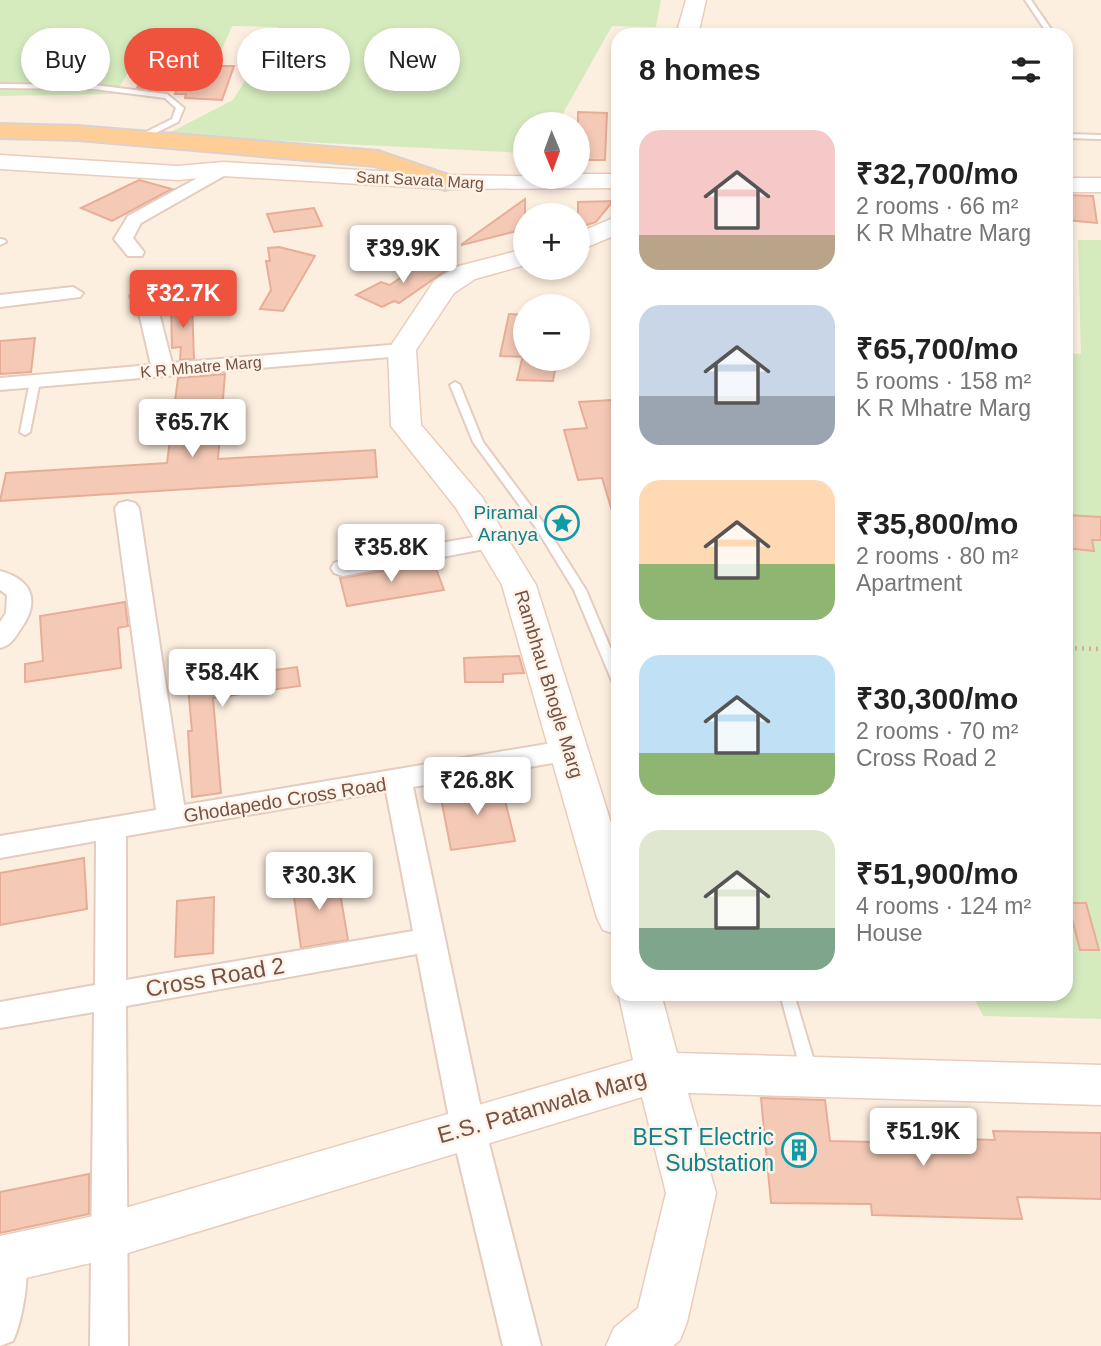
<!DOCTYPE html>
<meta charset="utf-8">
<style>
body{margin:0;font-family:Arial,sans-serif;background:#f2f2f2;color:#222;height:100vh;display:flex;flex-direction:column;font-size:26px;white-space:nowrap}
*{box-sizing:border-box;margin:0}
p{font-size:23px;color:#767676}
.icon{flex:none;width:38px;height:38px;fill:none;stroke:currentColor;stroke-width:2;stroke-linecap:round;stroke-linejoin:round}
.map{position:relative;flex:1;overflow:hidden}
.side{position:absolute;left:611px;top:28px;width:462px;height:973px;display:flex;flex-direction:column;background:#fff;border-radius:21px;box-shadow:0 4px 10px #0003}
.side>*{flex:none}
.guide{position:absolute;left:21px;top:28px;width:485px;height:63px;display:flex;gap:14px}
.needle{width:46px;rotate:179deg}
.buttons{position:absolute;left:513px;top:112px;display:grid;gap:14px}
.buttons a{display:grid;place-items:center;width:77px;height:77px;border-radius:50%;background:#fff;box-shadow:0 4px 10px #0003;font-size:35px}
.price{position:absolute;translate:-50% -60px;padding:0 16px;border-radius:7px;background:#fff;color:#222;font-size:23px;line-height:46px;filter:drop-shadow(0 2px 4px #0008)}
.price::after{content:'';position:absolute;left:50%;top:42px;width:21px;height:16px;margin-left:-10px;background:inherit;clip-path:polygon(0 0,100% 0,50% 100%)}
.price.selected{background:#ef533e;color:#fff}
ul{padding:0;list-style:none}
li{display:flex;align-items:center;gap:21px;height:175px;padding:0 28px}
li span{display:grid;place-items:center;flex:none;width:196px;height:140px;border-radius:21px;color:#555}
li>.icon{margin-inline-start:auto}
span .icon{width:84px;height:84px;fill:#fffc;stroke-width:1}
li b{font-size:30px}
h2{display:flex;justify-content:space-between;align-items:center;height:84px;padding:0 28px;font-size:30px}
.tag{padding:0 24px;border-radius:32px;background:#fff;box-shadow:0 4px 10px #0003;font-size:24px;line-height:63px}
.tag.selected{background:#ef533e;color:#fff}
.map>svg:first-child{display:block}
</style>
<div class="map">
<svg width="1101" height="1346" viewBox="0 0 1101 1346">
<rect width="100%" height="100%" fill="#fdefe0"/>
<g fill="#d5ebbe">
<path d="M0 0H661L656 27 612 26 557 124H525V153L165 135 233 100 278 27 232 26 220 54 139 55 115 94 0 96Z"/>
<path d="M1078 240H1101V1019L983 1016 972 994H1066V353L1081 354Z"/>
</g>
<g fill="#f4c9b6" stroke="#e8ad96" stroke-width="2">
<path d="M147 66H234L222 100 185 98 186 94H175L177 88H137Z"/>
<path d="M578 112 607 113 605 160H578Z"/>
<path d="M139 180 172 189 112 221 81 208Z"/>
<path d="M1066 195 1093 196 1097 223 1066 220Z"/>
<path d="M525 199V229L462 245V244Z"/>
<path d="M613 201 596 222 578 228V202Z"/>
<path d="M314 208 322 226 274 232 267 214Z"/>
<path d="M279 247 315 256 283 311 260 309 271 290 266 261H270L268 248Z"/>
<path d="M425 261 448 269 399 303 394 301 382 307 356 295 381 282 390 285Z"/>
<path d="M192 304 194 359 180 360 181 347 172 348 171 306Z"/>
<path d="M509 314 525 315V357L500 356Z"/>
<path d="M35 338 31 372 0 374V341Z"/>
<path d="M522 359H557L553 381 517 380Z"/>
<path d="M225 374 218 459 375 450 377 477 0 501 6 473 167 463 178 378Z"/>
<path d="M611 400 618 419V513L613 514 602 478 578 480 564 430 587 428 579 402Z"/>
<path d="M1066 515 1101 517V540H1092L1094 551 1066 548Z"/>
<path d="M424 564 425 568 435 566 444 590 347 606 340 578Z"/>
<path d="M125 602 128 626 118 628 121 668 25 682V664L43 661 40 616Z"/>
<path d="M258 655 260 672 297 667 300 686 213 698 221 793 192 797 188 731H192L186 665Z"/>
<path d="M519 656 524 673 503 674V682H465L464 658Z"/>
<path d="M501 784 515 841 451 850 440 793Z"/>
<path d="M84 858 87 909 0 925V873Z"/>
<path d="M337 875 348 940 301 948 292 882Z"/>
<path d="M214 897 213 953 175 957 177 901Z"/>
<path d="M1068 903H1086L1099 950H1080Z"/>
<path d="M761 1098 825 1100 830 1141 965 1144 964 1139 995 1140 993 1131 1101 1133V1199L1017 1197 1022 1219 872 1215 871 1204 771 1203Z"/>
<path d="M89 1174V1214L0 1233V1192Z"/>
</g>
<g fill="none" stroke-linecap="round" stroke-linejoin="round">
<g stroke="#e4ccbf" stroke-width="4">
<g id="lane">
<path d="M1025 0H1031L1055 35H1042L1047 33Z"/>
<path d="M0 84 94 85 167 94 184 108 178 122 141 140H138V136L172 119 176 108 165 98 94 89 0 88Z"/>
<path d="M1066 134 1101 135V139L1066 138Z"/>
<path d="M0 239 5 240 6 242 0 245Z"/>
<path d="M35 378 40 381 30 432 25 435 20 432 30 381Z"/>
<path d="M455 382 460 385 483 442 545 525 586 590 618 666V685L612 681 574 590 536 528 473 442 450 385Z"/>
<path d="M780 994H794L817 1071 814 1076 809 1078 804 1076 801 1071Z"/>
</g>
</g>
<g stroke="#e4ccbf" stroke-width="4">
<g id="street">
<path d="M223 164 229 165 232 169 229 173 141 223 133 238 144 252 142 256H128L114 239 128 216Z"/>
<path d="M73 287 83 293 80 297 0 307V295Z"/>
<path d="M140 290 147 292 159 313 172 363 402 344 409 346 412 350 409 354 402 356 0 390V378L151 365 139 313 130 296Z"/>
<path d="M127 501 135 503 139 508 184 805 570 740 580 743 584 750 580 757 570 760 413 787 485 1128 541 1346H503L451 1128 417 954 126 1006 128 1346H90L94 1012 0 1028V1002L95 985 96 841 0 858V836L156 810 115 508 119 503ZM386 791 413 931 126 980V836Z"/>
<path d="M492 534 500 536 504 541 500 546 343 576 334 573 331 568 334 563 343 560Z"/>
<path d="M0 571C34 580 40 603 20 630 14 639 11 645 0 648V622L6 613 7 595 0 590Z"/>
<path d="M10 1241 23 1246C32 1267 23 1319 13 1341L0 1346V1245Z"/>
</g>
</g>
<g stroke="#e9ccbb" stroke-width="3">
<g id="secondary">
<path d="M686 0H706L698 35H676Z"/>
<path d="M0 155 178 166 223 162 445 175 578 177V174H618V188L445 189 223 176 178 180 0 169Z"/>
<rect x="1066" y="178" width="35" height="14"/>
<path d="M618 216V234L578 251V233Z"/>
<path d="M525 249V265L475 279 454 293 416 350 421 425 482 497 536 585 618 845V935L603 930 597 918 502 585 456 508 391 426 388 350 434 281 455 267Z"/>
<path d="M618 992 661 994 677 1053 1101 1065V1105L688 1093 716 1193 687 1322 680 1340 673 1346H606L614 1328 638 1308 666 1193 642 1097 108 1259 0 1284V1236L108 1213 633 1060Z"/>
</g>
</g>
<g stroke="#dbd2cf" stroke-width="4">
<path id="primary" d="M0 124 78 126 378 151 454 177 458 182 454 187 445 190 375 166 78 140 0 138Z"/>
</g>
<path stroke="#d9ac9a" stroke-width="4.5" stroke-dasharray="2 5" stroke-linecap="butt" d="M1068 648 1101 649"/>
<use href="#lane" fill="#fff" fill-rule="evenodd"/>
<use href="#street" fill="#fff" fill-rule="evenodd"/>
<use href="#secondary" fill="#fff" fill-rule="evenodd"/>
<use href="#primary" fill="#ffcd96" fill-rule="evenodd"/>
</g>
<defs>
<g id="sight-ring" transform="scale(1.75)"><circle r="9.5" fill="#fff3e8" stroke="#0f9aa8" stroke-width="1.5"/><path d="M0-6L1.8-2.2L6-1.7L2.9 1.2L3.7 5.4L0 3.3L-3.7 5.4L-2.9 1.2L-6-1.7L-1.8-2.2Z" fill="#0f9aa8"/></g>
<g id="building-ring" transform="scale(1.75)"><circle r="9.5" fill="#fff3e8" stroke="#0f9aa8" stroke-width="1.5"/><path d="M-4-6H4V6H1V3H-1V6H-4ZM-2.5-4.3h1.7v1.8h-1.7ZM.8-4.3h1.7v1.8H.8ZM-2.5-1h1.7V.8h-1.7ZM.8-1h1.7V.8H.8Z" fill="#0f9aa8"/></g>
</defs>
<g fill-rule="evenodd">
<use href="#sight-ring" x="562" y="523"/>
<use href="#building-ring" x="799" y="1150"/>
</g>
<g text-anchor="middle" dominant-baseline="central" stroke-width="5" stroke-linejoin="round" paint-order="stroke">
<g font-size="16" fill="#765246" stroke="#fff3e8">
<text transform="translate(420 180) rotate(3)">Sant Savata Marg</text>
<text transform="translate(201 367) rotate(-5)">K R Mhatre Marg</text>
</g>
<g font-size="19" fill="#0d838f" stroke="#fff3e8" text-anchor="end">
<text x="538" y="512">Piramal<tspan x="538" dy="22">Aranya</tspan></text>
</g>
<g font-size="19" fill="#765246" stroke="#fff3e8">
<text transform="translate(549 684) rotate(73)">Rambhau Bhogle Marg</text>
<text transform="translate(285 800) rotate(-9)">Ghodapedo Cross Road</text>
</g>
<g font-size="23" fill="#765246" stroke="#fff3e8">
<text transform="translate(215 977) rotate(-10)">Cross Road 2</text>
<text transform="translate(542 1106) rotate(-16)">E.S. Patanwala Marg</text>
</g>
<g font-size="23" fill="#0d838f" stroke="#fff3e8" text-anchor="end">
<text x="774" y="1137">BEST Electric<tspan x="774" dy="26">Substation</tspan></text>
</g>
</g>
</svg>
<div class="buttons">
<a><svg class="needle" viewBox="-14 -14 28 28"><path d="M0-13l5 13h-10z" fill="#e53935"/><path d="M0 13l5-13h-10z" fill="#767676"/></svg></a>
<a>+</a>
<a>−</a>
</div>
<b class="price" style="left:403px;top:285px">₹39.9K</b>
<b class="price selected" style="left:183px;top:330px">₹32.7K</b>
<b class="price" style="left:192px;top:459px">₹65.7K</b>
<b class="price" style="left:391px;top:584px">₹35.8K</b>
<b class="price" style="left:222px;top:709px">₹58.4K</b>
<b class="price" style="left:477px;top:817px">₹26.8K</b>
<b class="price" style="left:319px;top:912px">₹30.3K</b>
<b class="price" style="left:923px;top:1168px">₹51.9K</b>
<div class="guide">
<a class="tag">Buy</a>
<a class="tag selected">Rent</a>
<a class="tag">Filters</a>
<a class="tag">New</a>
</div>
<section class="side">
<h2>8 homes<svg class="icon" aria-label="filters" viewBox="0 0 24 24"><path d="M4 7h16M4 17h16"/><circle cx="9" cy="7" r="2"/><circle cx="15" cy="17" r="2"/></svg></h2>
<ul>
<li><span style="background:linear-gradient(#f6c9c9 75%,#b9a48a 0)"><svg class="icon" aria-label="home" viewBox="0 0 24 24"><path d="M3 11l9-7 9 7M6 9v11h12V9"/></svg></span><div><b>₹32,700/mo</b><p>2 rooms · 66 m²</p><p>K R Mhatre Marg</p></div></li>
<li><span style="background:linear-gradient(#c9d6e8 65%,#9aa5b1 0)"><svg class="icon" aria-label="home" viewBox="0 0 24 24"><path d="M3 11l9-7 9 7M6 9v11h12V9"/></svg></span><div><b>₹65,700/mo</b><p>5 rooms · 158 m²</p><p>K R Mhatre Marg</p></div></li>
<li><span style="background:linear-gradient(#ffd9b3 60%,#8fb573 0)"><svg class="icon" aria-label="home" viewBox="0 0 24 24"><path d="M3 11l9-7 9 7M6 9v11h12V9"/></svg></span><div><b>₹35,800/mo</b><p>2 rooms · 80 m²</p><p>Apartment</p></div></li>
<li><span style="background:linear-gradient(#bfe0f5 70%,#8fb573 0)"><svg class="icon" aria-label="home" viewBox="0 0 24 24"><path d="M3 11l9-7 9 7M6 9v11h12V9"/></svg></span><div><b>₹30,300/mo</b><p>2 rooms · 70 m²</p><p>Cross Road 2</p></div></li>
<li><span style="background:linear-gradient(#dfe7d0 70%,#7fa58c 0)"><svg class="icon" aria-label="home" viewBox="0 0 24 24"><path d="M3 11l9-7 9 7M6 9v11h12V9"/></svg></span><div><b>₹51,900/mo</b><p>4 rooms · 124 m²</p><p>House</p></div></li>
</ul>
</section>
</div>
